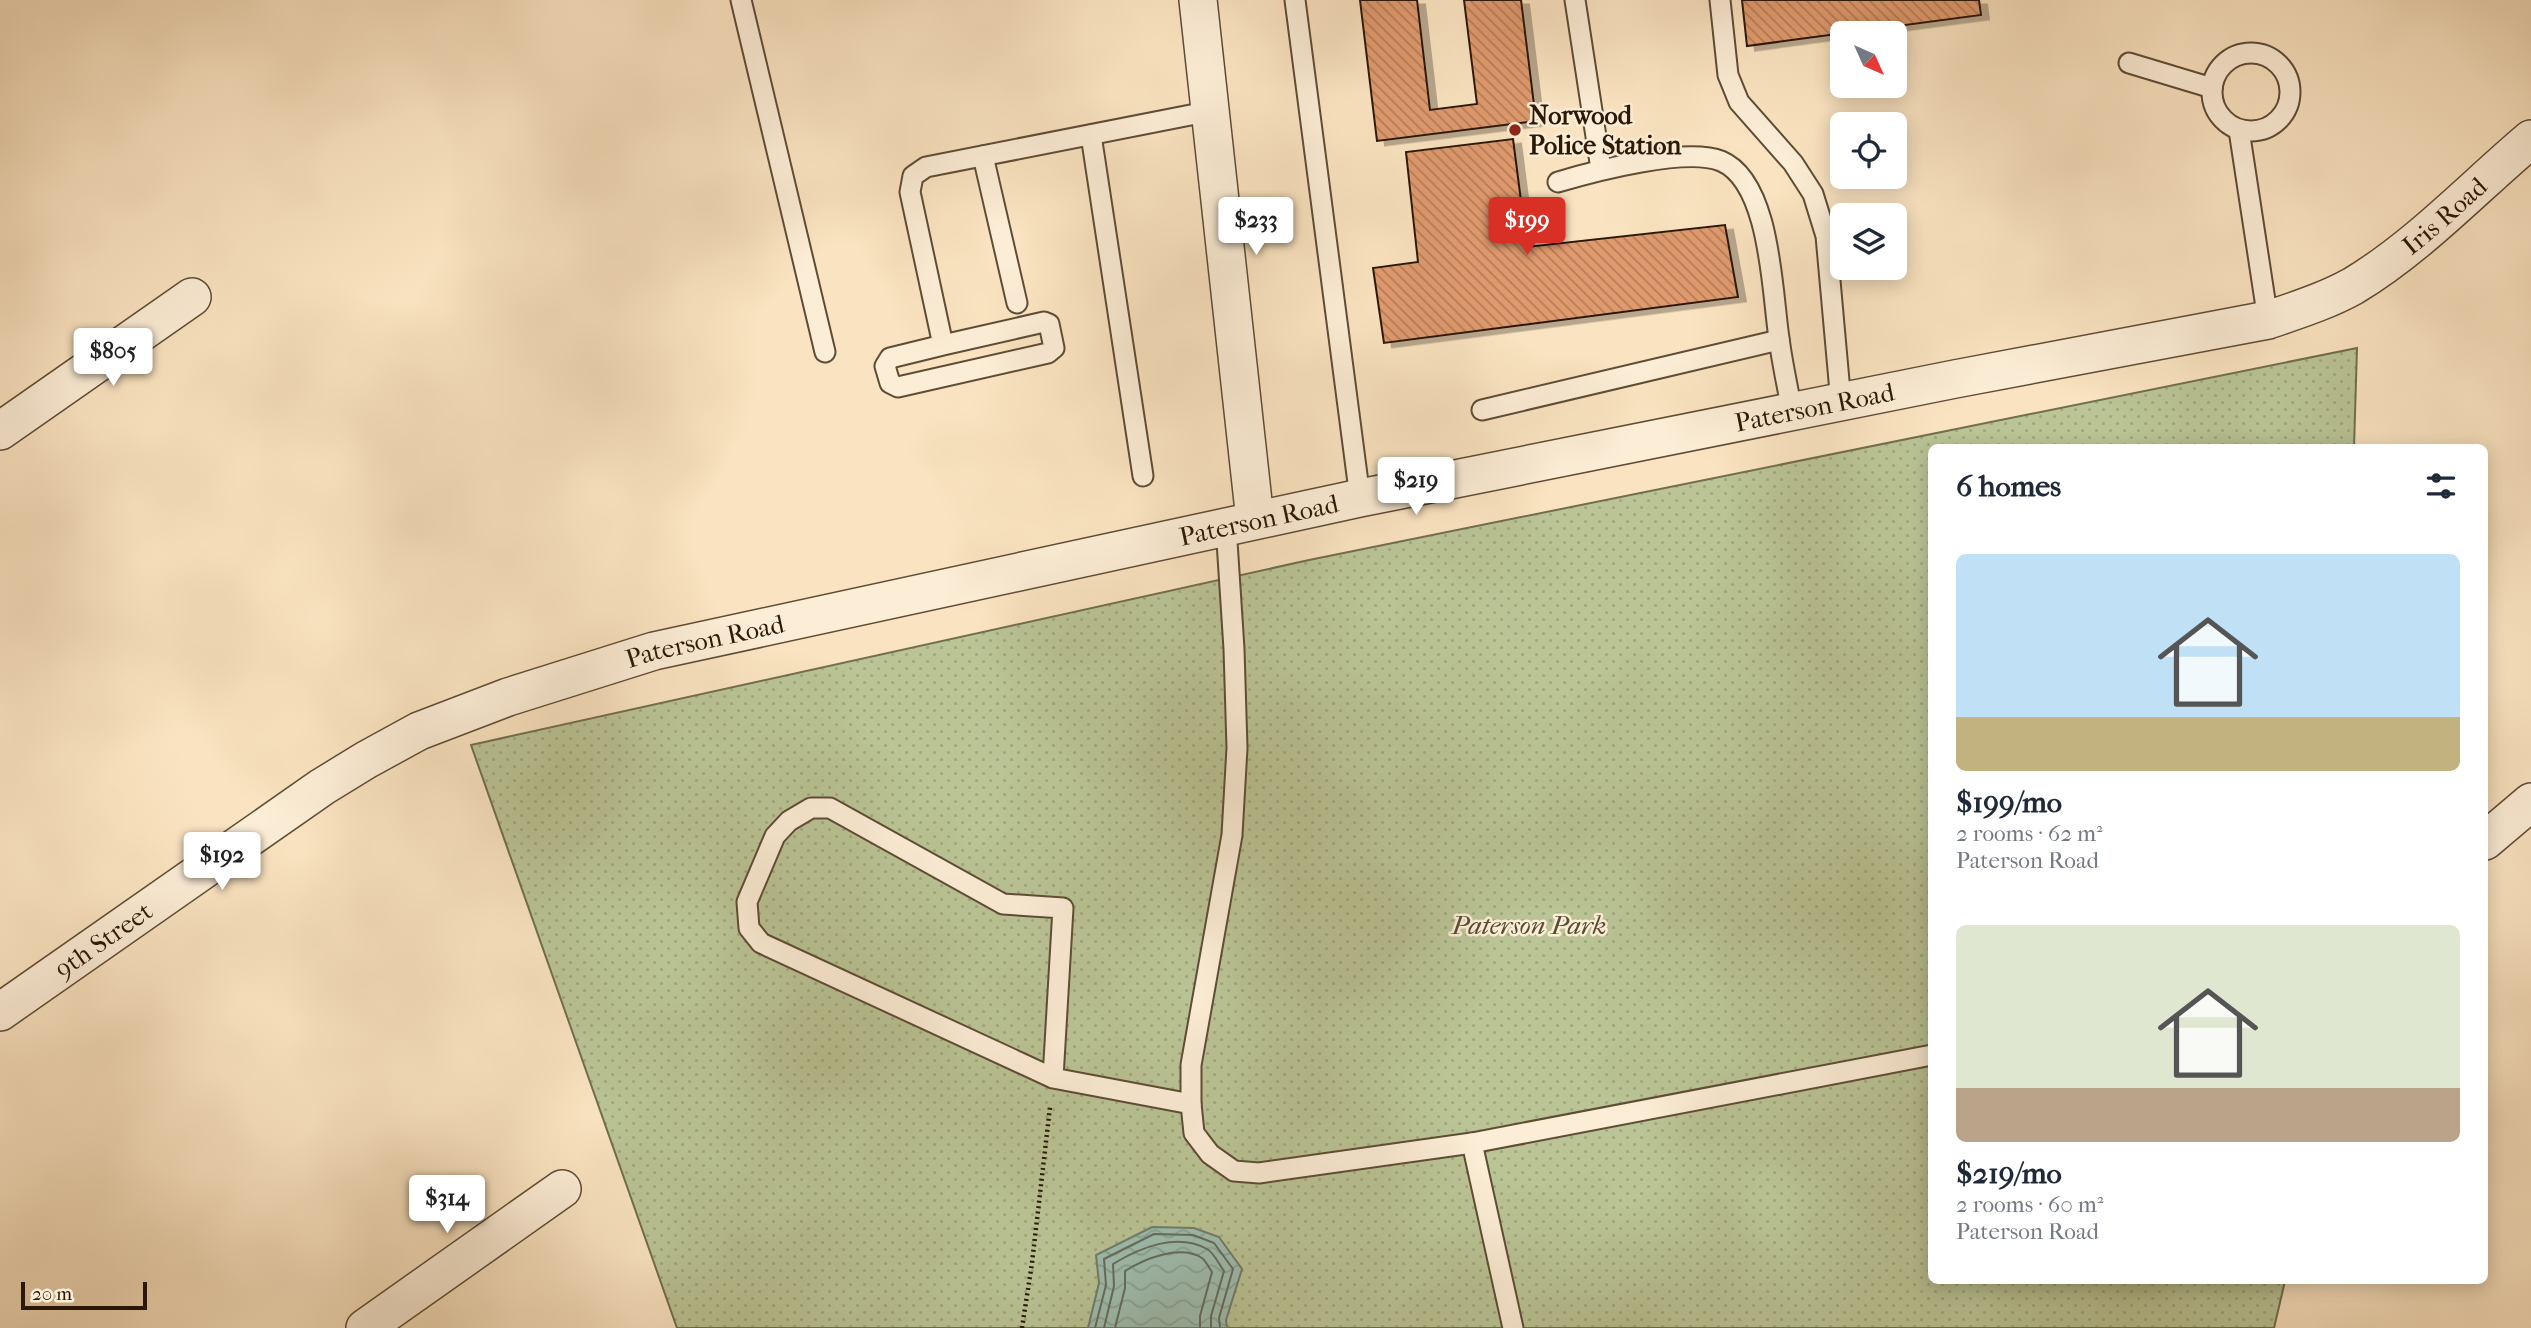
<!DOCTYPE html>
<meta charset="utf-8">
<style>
body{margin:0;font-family:"IM FELL French Canon",serif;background:#f6f6f7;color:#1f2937;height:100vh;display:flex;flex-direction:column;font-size:26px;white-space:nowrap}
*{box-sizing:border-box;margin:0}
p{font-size:23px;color:#747a83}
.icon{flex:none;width:38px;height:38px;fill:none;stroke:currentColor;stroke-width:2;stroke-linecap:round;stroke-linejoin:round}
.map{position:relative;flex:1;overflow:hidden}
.side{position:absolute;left:1928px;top:444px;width:560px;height:840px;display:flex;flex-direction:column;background:#fff;border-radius:10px;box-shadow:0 4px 18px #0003}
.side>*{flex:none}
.needle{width:46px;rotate:135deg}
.tools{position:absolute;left:1830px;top:21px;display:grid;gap:14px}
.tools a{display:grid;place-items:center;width:77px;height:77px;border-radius:10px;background:#fff;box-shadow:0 4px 18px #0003;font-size:35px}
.scale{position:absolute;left:21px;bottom:18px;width:126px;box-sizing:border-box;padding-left:7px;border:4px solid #2a1907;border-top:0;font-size:19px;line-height:24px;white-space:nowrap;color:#2a1907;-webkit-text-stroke:5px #fcedd6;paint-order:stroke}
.price{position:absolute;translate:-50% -60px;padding:0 16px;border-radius:7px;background:#fff;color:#222;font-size:23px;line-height:46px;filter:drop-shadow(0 2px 4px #0008)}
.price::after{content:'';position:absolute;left:50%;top:42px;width:21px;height:16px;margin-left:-10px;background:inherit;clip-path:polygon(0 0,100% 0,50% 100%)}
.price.selected{background:#d93025;color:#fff}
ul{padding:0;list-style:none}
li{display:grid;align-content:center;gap:14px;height:371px;padding:0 28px}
li span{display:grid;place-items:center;height:217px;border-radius:10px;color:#555}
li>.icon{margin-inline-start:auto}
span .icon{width:126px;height:126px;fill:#fffc;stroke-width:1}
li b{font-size:30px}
h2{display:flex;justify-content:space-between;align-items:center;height:84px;padding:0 28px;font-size:30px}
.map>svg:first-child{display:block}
</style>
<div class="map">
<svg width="2531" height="1328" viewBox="0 0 2531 1328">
<defs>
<pattern id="park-dots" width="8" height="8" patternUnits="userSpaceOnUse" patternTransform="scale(1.75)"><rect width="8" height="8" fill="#bac495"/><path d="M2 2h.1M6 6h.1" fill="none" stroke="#a0a87f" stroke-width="1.8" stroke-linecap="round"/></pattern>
<pattern id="water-waves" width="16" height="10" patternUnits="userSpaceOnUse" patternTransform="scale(1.75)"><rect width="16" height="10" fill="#9ebeb0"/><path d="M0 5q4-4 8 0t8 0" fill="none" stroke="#88a396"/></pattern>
<pattern id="building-back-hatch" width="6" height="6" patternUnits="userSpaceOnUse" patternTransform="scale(1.75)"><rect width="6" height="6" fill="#e09a6e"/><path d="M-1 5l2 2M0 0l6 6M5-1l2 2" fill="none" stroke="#b67d58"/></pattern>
<filter id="shadow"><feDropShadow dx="8" dy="4.5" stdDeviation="0" flood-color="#0004"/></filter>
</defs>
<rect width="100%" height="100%" fill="#fae3c0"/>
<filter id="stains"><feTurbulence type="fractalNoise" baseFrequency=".00286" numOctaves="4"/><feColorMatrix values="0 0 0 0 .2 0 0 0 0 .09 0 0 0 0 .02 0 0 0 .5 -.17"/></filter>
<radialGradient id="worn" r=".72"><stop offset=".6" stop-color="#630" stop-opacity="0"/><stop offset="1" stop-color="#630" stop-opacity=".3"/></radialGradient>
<path fill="url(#park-dots)" stroke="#726e4e" stroke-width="2" d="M2357 348 2354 448H1932V1281H2285L2274 1328H677L471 745 1309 560Z"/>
<path fill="url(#water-waves)" stroke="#707c6c" stroke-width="2" d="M1152 1227 1194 1228 1219 1237 1242 1269 1226 1320 1227 1328H1088L1099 1283 1096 1255Z"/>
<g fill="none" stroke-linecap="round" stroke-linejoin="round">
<g stroke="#646c5c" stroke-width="2">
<path d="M1095 1328 1106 1285 1104 1259 1154 1234 1193 1235 1214 1243 1233 1269 1219 1318 1220 1328"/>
<path d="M1104 1328 1114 1286 1113 1264C1139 1248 1177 1232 1207 1249 1214 1253 1219 1264 1224 1271L1211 1316V1328"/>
<path d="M1115 1328 1125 1288V1271C1144 1259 1180 1244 1202 1258 1206 1261 1209 1268 1212 1272L1200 1316V1328"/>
</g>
</g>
<g fill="url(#building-back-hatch)" stroke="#2a1907" stroke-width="2" filter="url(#shadow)">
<path d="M1360 0H1417L1430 110 1477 104 1464 0H1521L1536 121 1377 141Z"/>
<path d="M1742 0H1979L1981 15 1747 46Z"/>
<path d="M1513 139 1527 247 1725 225 1738 297 1384 343 1373 268 1418 262 1406 152Z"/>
</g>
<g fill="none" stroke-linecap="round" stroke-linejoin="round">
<g stroke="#5e4c35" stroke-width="23">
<g id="service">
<path d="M741 0 825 352"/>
<path d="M1295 0 1360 498"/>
<path d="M1575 0 1601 169"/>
<path d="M1720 0 1728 75 1739 102 1793 163 1813 194 1826 236 1841 403"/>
<circle cx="2251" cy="92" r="39"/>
<path d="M2129 63 2212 88"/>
<path d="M2239 130 2268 320"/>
<path d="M1091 135 1143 476"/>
<path d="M983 156 1017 303"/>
<path d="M1558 182C1595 171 1686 147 1721 161 1771 182 1772 293 1779 338 1782 363 1788 388 1792 412"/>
<path d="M943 345 890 358 885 366 890 383 898 387 1048 353 1054 348 1049 324 1044 322 943 345 910 192 913 176 926 167 1211 111"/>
<path d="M1482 410 1779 340"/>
<path d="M1226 526 1234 649 1237 748 1232 835 1191 1065V1104L1194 1133 1210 1154 1234 1171 1259 1173 1472 1143 1932 1055"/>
<path d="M1053 1078 1063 908 1003 904 830 808H811L789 821 775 836 747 902 749 928 761 943 1053 1078 1191 1104"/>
<path d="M1472 1143 1513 1328"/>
</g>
</g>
<g stroke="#5e4c35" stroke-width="40">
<g id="minor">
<path d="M1198 0 1255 520"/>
<path d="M0 431 192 297"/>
<path d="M2485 841 2531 802"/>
<path id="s1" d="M0 1012 322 787 366 760 419 731 508 697 654 651 1360 498 1955 379 2268 320C2297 310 2326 301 2353 286 2418 247 2473 188 2531 139"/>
<path d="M365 1328 562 1189"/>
</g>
</g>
<path stroke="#2a1907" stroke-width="4.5" stroke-dasharray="2 3.5" stroke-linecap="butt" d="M1022 1328 1032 1263 1050 1107"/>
<use href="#service" stroke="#fcedd6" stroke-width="19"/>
<use href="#minor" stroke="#fcedd6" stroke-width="37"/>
</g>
<circle fill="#8f2418" stroke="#fcedd6" stroke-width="2.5" cx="1515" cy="130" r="7"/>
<g text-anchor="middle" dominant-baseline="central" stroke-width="5" stroke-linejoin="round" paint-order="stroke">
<g font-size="26" font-weight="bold" fill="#2a1907" stroke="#fcedd6" text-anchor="start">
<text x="1529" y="115">Norwood<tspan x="1529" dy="30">Police Station</tspan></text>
</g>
<g font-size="26" fill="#2a1907" stroke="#fcedd6">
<text stroke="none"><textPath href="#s1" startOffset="2608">Iris Road</textPath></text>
<text stroke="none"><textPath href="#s1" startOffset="1939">Paterson Road</textPath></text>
<text stroke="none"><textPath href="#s1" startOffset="1372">Paterson Road</textPath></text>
<text stroke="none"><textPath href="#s1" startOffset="805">Paterson Road</textPath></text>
<text stroke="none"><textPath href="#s1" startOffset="126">9th Street</textPath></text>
</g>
<g font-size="26" font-style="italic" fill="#554c32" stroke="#fcedd6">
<text x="1529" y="925">Paterson Park</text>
</g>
</g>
<rect width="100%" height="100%" filter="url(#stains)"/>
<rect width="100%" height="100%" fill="url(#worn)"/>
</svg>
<div class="tools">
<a><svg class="needle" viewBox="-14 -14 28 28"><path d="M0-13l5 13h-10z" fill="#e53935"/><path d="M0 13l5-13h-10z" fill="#747a83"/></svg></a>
<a><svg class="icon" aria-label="locate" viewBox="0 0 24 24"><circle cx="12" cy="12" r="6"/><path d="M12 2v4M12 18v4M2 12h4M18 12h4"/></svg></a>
<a><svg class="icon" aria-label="layers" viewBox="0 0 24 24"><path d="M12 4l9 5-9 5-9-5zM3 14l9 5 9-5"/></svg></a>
</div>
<div class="scale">20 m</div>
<b class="price" style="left:1256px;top:257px">$233</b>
<b class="price selected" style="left:1527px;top:257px">$199</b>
<b class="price" style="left:113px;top:388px">$805</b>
<b class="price" style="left:1416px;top:517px">$219</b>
<b class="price" style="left:222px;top:892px">$192</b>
<b class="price" style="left:447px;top:1235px">$314</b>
<section class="side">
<h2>6 homes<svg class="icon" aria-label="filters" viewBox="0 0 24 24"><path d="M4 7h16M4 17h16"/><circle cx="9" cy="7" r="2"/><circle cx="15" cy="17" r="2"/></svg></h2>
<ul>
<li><span style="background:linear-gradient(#bfe0f5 75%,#c2b280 0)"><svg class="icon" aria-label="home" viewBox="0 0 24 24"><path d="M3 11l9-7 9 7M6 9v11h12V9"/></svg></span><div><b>$199/mo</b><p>2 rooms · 62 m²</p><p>Paterson Road</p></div></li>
<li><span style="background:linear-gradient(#dfe7d0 75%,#b9a48a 0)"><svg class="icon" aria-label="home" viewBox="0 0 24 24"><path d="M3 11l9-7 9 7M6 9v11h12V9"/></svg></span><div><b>$219/mo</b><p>2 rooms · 60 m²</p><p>Paterson Road</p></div></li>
</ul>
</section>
</div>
